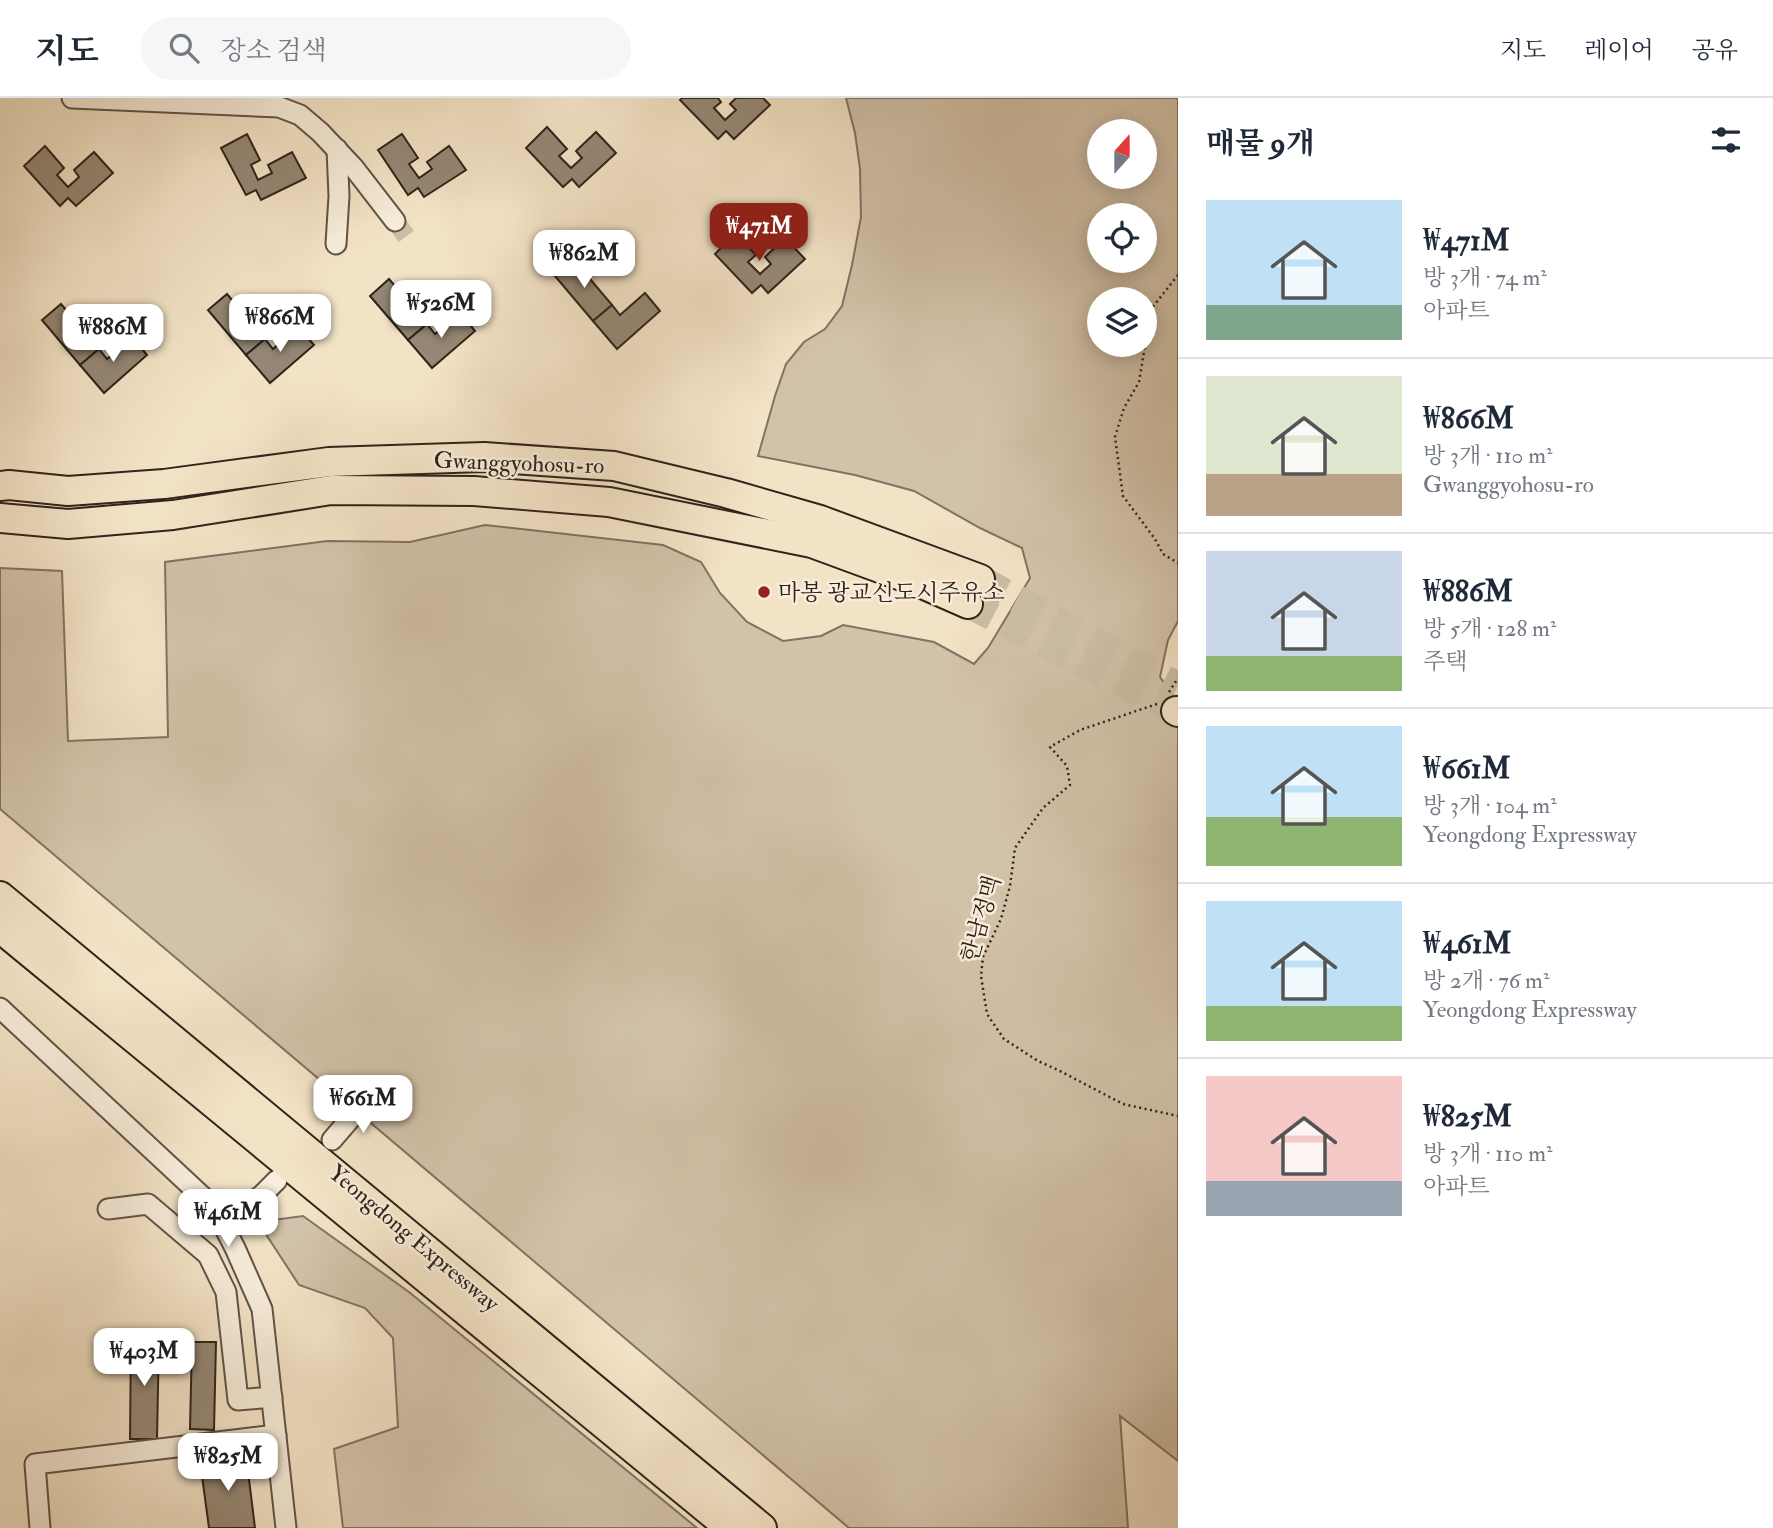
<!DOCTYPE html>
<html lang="ko">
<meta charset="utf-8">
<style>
body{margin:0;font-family:"IM FELL Double Pica","Noto Serif KR",serif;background:#f6f6f7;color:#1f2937;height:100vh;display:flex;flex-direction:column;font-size:26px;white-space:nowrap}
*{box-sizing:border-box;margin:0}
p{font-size:23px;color:#747a83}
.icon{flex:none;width:38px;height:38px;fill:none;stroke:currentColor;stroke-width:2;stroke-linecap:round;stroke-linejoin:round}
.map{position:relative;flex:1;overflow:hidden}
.panel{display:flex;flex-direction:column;background:#fff;width:595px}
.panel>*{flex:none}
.needle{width:46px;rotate:21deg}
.tools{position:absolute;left:1087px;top:21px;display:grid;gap:14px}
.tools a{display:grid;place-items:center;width:70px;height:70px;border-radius:50%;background:#fff;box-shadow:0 4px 18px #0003;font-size:35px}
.price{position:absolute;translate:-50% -60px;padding:0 16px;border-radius:14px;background:#fff;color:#222;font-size:23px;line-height:46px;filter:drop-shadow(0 2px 4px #0008)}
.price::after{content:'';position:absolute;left:50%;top:42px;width:21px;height:16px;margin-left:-10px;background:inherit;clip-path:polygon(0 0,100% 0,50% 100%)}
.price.active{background:#8f2418;color:#fff}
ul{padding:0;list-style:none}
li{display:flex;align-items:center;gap:21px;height:175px;padding:0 28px}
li+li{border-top:2px solid #e0e1e3}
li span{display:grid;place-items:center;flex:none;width:196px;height:140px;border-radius:0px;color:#555}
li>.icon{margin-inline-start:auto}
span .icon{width:84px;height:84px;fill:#fffc;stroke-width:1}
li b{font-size:30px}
h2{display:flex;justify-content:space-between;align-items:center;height:84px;padding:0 28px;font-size:30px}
header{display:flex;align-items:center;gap:42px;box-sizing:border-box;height:98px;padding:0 35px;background:#fff;border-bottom:2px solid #e0e1e3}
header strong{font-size:33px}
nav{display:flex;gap:38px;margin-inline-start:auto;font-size:24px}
.search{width:490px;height:63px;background:#f6f6f7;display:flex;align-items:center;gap:18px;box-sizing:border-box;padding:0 24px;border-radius:38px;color:#747a83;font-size:26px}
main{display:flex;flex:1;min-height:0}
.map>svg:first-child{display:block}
</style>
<header>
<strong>지도</strong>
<div class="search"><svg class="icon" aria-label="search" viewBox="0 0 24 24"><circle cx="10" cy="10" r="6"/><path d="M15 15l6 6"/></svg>장소 검색</div>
<nav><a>지도</a><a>레이어</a><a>공유</a></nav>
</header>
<main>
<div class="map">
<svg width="1178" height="1430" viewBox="0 0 1178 1430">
<rect width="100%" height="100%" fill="#f3e3c6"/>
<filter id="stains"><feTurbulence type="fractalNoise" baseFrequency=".00286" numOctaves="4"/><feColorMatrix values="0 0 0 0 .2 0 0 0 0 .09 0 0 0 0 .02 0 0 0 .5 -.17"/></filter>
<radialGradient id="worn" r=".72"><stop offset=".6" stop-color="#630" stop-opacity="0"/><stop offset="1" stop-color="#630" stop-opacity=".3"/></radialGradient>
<g fill="#d2c2a9" stroke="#817262" stroke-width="2" fill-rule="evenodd">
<path d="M846 0H1178V523L1168 542 1160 579 1178 604V1363L1120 1318 1128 1430H849L0 711V470L62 473 68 643 168 639 165 464 327 443 410 444 485 427 663 447 701 464 720 495 747 524 783 543 821 538 843 527 934 544 974 566 988 550 1030 480 1022 450 980 430 914 393 855 377 758 358 775 298 786 266 804 244 825 231 842 208 852 167 861 119 860 71 855 35ZM1099 33H1144V79H1099ZM1099 117H1144V163H1099ZM1099 201H1144V247H1099Z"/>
<path d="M303 1118 409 1194 697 1430H343L334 1351 398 1329 393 1240 365 1210 299 1187 258 1124Z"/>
</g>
<g fill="#958774" stroke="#30231b" stroke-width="2">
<path d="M682 0H718L721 4 714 10 725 22 736 12 730 6 736 0H763L770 7 734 41 726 33 718 41 680 2Z"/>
<path d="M547 29 567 51 559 58 571 70 582 60 576 53 596 34 616 55 579 89 572 81 563 89 526 50Z"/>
<path d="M247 36 260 62 251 67 258 82 272 75 268 67 292 54 306 80 261 102 256 92 246 97 221 50Z"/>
<path d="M402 36 418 60 409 66 419 80 432 71 427 64 449 48 466 72 424 99 418 90 408 97 378 52Z"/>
<path d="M45 48 64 70 57 77 68 89 79 79 74 72 94 54 113 75 76 108 68 100 60 108 24 68Z"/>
<path d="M736 135 756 157 748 164 760 176 771 166 765 159 785 140 805 161 768 195 761 187 752 195 715 156Z"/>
<path d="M574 162 612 207 593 223 555 178Z"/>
<path d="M389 181 427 226 408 242 370 198Z"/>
<path d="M645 195 660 213 617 251 593 223 612 207 620 217Z"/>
<path d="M227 196 265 241 246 257 208 212Z"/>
<path d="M61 206 99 251 80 267 42 222Z"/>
<path d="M460 215 475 233 432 270 408 242 427 226 435 236Z"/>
<path d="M298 229 314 247 270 285 246 257 265 241 273 251Z"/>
<path d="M132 239 147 257 104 295 80 267 99 251 107 261Z"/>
<path d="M131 1239 159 1240 157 1341H130Z"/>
<path d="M192 1244H216L214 1332 190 1331Z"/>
<path d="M246 1357 255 1430H209L200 1363Z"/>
</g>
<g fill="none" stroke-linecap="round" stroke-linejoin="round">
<path stroke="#ccbda4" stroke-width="19" stroke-dasharray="19 10" stroke-linecap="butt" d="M395 123 410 143"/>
<g stroke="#ccbda4" stroke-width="28" stroke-dasharray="28 14" stroke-linecap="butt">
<path d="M980 481 1178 588"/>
<path d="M968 506 1176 613"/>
</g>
<g stroke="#615346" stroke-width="23">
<g id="minor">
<path d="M72 0 279 9 300 17 320 34 354 70 395 123"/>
<path d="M336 146 339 98 337 51"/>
<path d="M0 910 205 1101 219 1119 235 1150 262 1211 286 1430"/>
<path d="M332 1042 363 1006"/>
<path d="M207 1104 241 1112 262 1097 277 1082"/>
<path d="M108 1111 148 1106 208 1157 226 1194 238 1302 272 1299"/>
<path d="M40 1430 35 1366 276 1337"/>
</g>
</g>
<g stroke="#30231b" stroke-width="32">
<g id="highway">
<path d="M0 388 9 387 68 393 164 386 329 364 484 359 614 368 726 395 820 422 980 481"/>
<path d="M0 420 68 426 173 417 331 392 474 393 609 404 812 445 918 484 968 506"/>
<path d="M1176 613 1178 614"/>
<path d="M0 798 762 1430"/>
<path d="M0 830 730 1430"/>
</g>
</g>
<g stroke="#30231b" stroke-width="2.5" stroke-dasharray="2 3.5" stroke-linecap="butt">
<path d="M1178 177 1151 211 1139 284 1124 310 1115 339 1123 398 1155 441 1163 456 1178 465"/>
<path d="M1169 594 1178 580"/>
<path d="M1157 606 1080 632 1050 649 1067 668 1070 687 1043 710 1015 750 1010 788 1001 821 983 859 981 878 987 916 1004 941 1038 963 1058 972 1123 1006 1178 1018"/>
</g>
<use href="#minor" stroke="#f7edda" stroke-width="19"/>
<use href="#highway" stroke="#f3e3c6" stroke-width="28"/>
</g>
<circle fill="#8f2418" stroke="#f7edda" stroke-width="2.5" cx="764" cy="494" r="7"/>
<g text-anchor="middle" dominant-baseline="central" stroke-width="5" stroke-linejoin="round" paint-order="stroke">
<g font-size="23" fill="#30231b" stroke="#f7edda">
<text transform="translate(519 365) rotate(2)">Gwanggyohosu-ro</text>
<text transform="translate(981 821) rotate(-74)">한남정맥</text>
<text transform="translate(414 1140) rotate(40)">Yeongdong Expressway</text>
</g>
<g font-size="23" fill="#30231b" stroke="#f7edda" text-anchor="start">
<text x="778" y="494">마봉 광교신도시주유소</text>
</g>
</g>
<rect width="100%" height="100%" filter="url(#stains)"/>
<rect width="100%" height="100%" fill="url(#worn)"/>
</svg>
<div class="tools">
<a><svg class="needle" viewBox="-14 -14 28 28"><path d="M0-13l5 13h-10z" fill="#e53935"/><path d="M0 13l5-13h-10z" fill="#747a83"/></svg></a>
<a><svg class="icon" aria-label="locate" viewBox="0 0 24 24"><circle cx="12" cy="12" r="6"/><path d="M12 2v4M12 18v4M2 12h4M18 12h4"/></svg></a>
<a><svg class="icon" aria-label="layers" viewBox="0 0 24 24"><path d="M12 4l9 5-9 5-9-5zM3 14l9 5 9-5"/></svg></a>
</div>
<b class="price active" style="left:759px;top:165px">₩471M</b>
<b class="price" style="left:584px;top:192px">₩862M</b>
<b class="price" style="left:441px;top:242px">₩526M</b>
<b class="price" style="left:280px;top:256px">₩866M</b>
<b class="price" style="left:113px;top:266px">₩886M</b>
<b class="price" style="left:363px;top:1037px">₩661M</b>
<b class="price" style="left:228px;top:1151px">₩461M</b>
<b class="price" style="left:144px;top:1290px">₩403M</b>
<b class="price" style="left:228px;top:1395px">₩825M</b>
</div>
<section class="panel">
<h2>매물 9개<svg class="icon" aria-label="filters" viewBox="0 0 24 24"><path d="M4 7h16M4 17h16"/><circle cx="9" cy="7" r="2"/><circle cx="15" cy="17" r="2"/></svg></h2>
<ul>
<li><span style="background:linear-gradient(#bfe0f5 75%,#7fa58c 0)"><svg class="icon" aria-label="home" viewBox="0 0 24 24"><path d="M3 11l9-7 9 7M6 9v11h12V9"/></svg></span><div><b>₩471M</b><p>방 3개 · 74 m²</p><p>아파트</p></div></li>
<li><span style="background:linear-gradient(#dfe7d0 70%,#b9a48a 0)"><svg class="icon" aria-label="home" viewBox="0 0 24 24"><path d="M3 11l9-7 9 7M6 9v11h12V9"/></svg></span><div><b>₩866M</b><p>방 3개 · 110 m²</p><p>Gwanggyohosu-ro</p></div></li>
<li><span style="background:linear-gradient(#c9d6e8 75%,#8fb573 0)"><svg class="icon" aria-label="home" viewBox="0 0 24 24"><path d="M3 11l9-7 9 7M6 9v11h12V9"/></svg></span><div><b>₩886M</b><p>방 5개 · 128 m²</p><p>주택</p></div></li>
<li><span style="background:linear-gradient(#bfe0f5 65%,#8fb573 0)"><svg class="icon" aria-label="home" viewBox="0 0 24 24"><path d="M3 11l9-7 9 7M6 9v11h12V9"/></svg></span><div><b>₩661M</b><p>방 3개 · 104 m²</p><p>Yeongdong Expressway</p></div></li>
<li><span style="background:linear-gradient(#bfe0f5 75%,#8fb573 0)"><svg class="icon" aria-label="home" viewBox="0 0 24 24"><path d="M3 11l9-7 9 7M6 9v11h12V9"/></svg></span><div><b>₩461M</b><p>방 2개 · 76 m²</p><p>Yeongdong Expressway</p></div></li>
<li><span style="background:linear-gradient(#f6c9c9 75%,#9aa5b1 0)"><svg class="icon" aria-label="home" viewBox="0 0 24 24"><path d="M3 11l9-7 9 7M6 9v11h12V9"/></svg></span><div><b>₩825M</b><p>방 3개 · 110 m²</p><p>아파트</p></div></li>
</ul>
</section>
</main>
